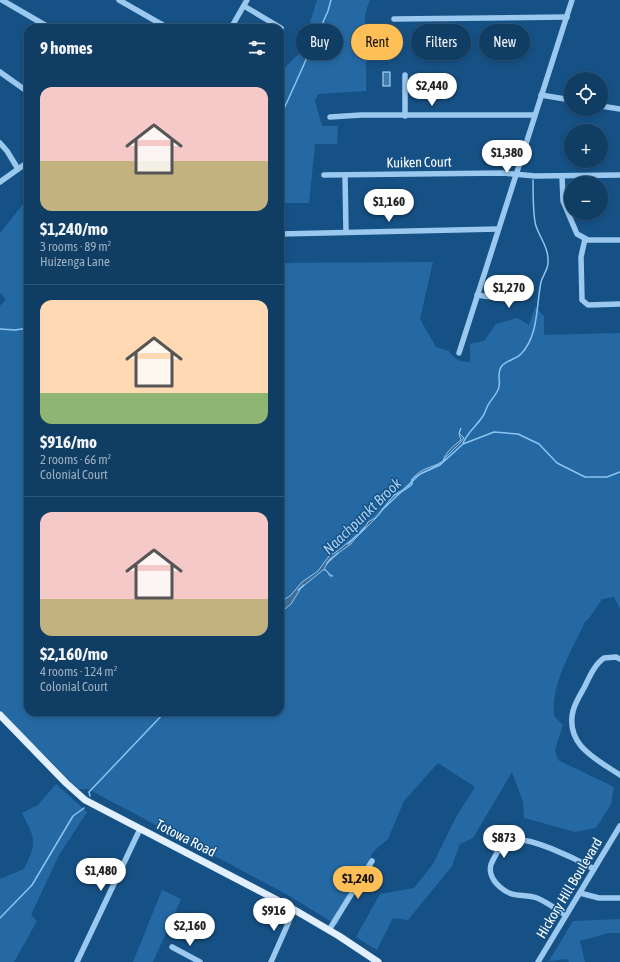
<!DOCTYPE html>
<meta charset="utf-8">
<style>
body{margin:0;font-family:"Asap Condensed",sans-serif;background:#1e486d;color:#f1f3f6;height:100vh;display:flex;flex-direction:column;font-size:15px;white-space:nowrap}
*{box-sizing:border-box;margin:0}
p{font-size:13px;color:#9caebf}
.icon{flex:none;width:22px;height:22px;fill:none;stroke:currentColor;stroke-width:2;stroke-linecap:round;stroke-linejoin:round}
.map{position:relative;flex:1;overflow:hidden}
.sheet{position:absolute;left:24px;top:24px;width:260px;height:692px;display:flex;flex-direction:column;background:#103d64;border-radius:12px;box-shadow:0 2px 6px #0003,0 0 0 1px #305678}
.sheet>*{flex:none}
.hud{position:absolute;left:296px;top:24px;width:264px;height:36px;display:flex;gap:8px}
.tools{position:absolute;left:564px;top:72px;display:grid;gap:8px}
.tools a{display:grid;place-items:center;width:44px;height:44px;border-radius:50%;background:#103d64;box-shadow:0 2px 6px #0003,0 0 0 1px #305678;font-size:20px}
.price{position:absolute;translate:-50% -34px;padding:0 9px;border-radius:14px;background:#fff;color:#222;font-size:13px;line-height:26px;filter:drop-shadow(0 1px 2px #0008)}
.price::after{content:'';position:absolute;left:50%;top:24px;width:12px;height:9px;margin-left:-6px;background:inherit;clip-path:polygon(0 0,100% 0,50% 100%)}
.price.on{background:#ffbf57;color:#111}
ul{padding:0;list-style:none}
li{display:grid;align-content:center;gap:8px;height:212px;padding:0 16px}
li+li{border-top:1px solid #305678}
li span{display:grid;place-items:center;height:124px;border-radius:12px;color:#555}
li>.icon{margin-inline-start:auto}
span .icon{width:72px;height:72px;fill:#fffc;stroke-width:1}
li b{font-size:17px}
h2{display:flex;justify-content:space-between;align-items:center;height:48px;padding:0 16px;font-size:17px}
.pill{padding:0 14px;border-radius:18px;background:#103d64;box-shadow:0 2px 6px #0003,0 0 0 1px #305678;font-size:14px;line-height:36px}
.pill.on{background:#ffbf57;color:#111}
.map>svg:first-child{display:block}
</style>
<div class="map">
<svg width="620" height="962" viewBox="0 0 620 962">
<rect width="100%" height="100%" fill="#165185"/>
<g fill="#2469a3">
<path d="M317 0H370C361 20 366 32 371 52L366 63V91L318 94 315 101 322 126H338L337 144H315L309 203H280V93L284 88 282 70 301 52Z"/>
<path d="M28 198V712H280V263L433 262 420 319 436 347 449 351C454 359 460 362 470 362V344L484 341 496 324 517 318 529 325 535 307 544 316V335L620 333V609L614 597 602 599 590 617 585 622C572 650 551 683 554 716L563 725 555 750 558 760 614 787 611 804 596 828 575 832 524 818 523 802 512 772 473 838 460 844 452 866 408 920 393 918 377 950 356 937 380 894 414 888 433 864 456 817 475 787 438 763 404 801 388 839 373 852 337 925 286 894 88 789H78L0 711V306L6 299 0 293V233Z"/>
<path d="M56 784 87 812 59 855 31 915 37 921 14 962H0V879L24 869C38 842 35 839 22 813L38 805Z"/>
<path d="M162 890 181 899 153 962H133Z"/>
<path d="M620 919V933H609L580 941 585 962H569L567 959 549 961 573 921Z"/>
</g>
<path fill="#426d94" stroke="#8cc4f1" d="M461 428 459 433 464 438 460 443 446 457 443 462 413 478 412 485C406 490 401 492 395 495 388 499 382 513 375 519 372 522 352 541 351 544L330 559 324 569C328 571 328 574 333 576H330L326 570H323L301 588 291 604 280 613V602L290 596 302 582 318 571 329 556 336 552 364 530 368 522 375 518 395 494 405 489 412 484 411 480C423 466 431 469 443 461 445 453 454 445 461 440L459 434Z"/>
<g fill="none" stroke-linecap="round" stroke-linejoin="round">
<g stroke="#8cc4f1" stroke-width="1.5">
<path d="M280 123 283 111 328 11 331 0"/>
<path d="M0 329 15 330 28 328"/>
<path d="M463 443C469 430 476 427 483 416 485 413 486 409 488 405 491 400 495 396 498 390 502 382 496 375 501 367 506 360 515 360 521 354 539 335 536 306 541 282 543 275 548 269 548 263 549 248 540 238 536 226 533 217 533 191 533 180"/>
<path d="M382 510 420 474 440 465 463 444 494 432 518 434 539 444 557 463 585 477H607L620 472"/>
<path d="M348 544 365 527"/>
<path d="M327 563 338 553"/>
<path d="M298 590 304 585"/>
<path d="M90 796 89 792 165 712"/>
<path d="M0 918 32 885 73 816 84 808"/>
</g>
</g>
<rect fill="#3e7baf" stroke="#c0e0fa" x="383" y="72" width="7" height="14"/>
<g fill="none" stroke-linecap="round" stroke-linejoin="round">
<g stroke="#9ac8ee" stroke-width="5.5">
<path d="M2 0 50 28"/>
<path d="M119 0 168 28"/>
<path d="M244 6 281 28"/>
<path d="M394 19 567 17"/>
<path d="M231 28 247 0"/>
<path d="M0 72 28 92"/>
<path d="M541 95 571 100"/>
<path d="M601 106 620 109"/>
<path d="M405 116V75"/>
<path d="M330 117 361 115H535"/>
<path d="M0 143 7 151 18 169"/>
<path d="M324 175 503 173 535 176 620 175"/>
<path d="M345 175 346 232"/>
<path d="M562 176 563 201 577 234 588 240H620"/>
<path d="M0 182 28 162"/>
<path d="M280 234 498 229"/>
<path d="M585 239 581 257 582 300 588 305 620 304"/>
<path d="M477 295 512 300 516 296 520 283"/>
<path d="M459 353 572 0"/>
<path d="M620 659 616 657 604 658C594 665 589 678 584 688 580 695 575 703 573 711 565 745 596 759 620 775"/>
<path d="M580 893 599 898H620"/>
<path d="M566 915C557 910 547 902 537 898 523 893 513 899 500 887 492 880 487 870 493 860 496 854 502 844 508 841 525 833 578 860 594 869"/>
<path d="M329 930 372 861"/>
<path d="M172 947 200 962"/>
<path d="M77 962 140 829"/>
<path d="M271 962 294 910"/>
<path d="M538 962 620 826"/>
</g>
<path stroke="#e1efff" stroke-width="7" d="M0 715 66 783 85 800 281 902 339 936 378 962"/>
</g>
<g text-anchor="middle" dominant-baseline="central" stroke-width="3" stroke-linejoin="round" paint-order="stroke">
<g font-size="14" fill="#fff" stroke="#165185">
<text transform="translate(419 162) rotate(-1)">Kuiken Court</text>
<text transform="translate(186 838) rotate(27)">Totowa Road</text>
<text transform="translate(569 888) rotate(-59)">Hickory Hill Boulevard</text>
</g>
<g font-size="15" font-style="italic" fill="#a6d1f5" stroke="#165185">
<text transform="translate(362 516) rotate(-44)">Naachpunkt Brook</text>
</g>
</g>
</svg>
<div class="tools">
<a><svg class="icon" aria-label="locate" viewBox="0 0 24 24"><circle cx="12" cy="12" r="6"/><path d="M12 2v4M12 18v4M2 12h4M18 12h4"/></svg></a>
<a>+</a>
<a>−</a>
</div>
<b class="price" style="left:432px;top:107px">$2,440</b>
<b class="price" style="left:507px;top:174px">$1,380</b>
<b class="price" style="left:389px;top:223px">$1,160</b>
<b class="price" style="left:509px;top:309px">$1,270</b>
<b class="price" style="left:504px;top:859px">$873</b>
<b class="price" style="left:101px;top:892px">$1,480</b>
<b class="price on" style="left:358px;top:900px">$1,240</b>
<b class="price" style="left:274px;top:932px">$916</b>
<b class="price" style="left:190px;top:947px">$2,160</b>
<div class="hud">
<a class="pill">Buy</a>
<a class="pill on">Rent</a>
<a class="pill">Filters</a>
<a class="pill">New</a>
</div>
<section class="sheet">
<h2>9 homes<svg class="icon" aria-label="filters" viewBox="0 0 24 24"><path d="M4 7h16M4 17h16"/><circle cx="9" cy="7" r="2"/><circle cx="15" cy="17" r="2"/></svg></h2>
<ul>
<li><span style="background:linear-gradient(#f6c9c9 60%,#c2b280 0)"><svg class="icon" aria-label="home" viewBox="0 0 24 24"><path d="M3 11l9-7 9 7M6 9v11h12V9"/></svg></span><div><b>$1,240/mo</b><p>3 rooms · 89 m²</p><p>Huizenga Lane</p></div></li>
<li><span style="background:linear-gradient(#ffd9b3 75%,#8fb573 0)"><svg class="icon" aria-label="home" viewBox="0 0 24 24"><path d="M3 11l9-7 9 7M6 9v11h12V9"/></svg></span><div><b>$916/mo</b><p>2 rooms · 66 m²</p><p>Colonial Court</p></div></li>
<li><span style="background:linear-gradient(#f6c9c9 70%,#c2b280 0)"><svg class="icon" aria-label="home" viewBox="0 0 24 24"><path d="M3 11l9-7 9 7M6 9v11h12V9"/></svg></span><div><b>$2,160/mo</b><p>4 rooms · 124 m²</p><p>Colonial Court</p></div></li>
</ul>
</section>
</div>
